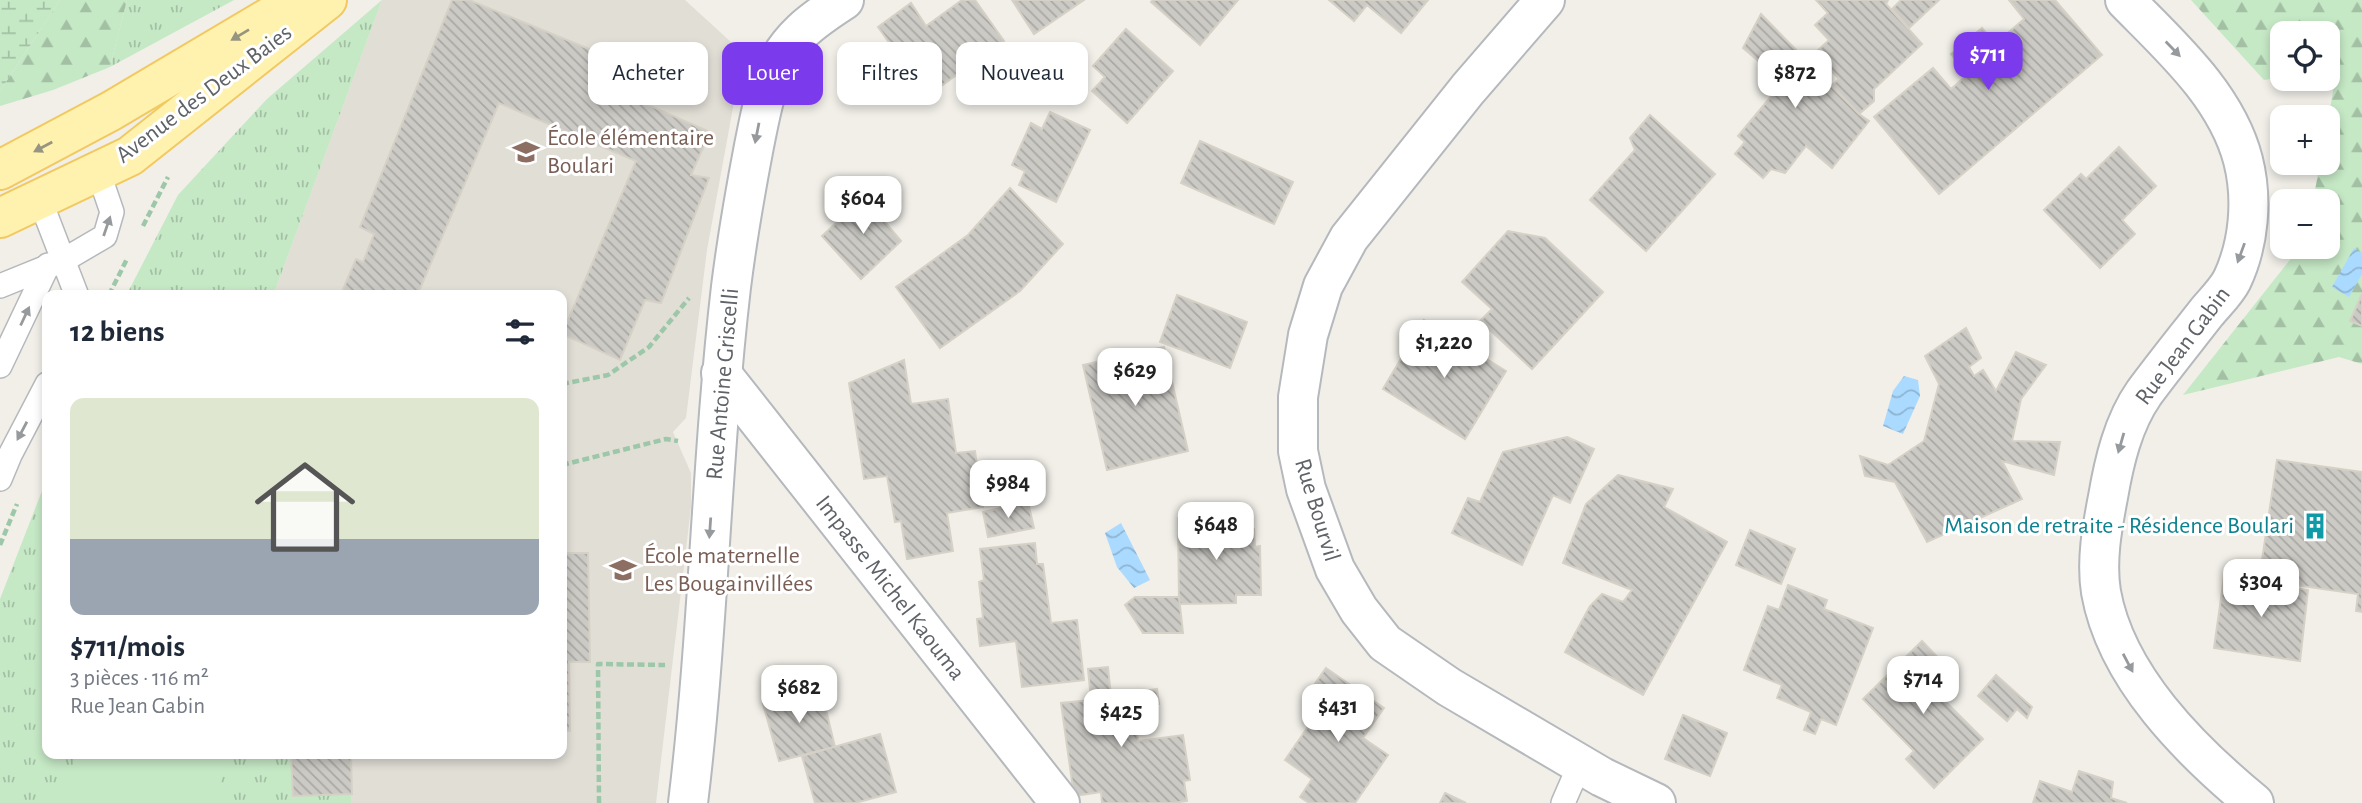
<!DOCTYPE html>
<html lang="fr">
<meta charset="utf-8">
<style>
body{margin:0;font-family:"Alegreya Sans",sans-serif;background:#f6f6f7;color:#1f2937;height:100vh;display:flex;flex-direction:column;font-size:26px;white-space:nowrap}
*{box-sizing:border-box;margin:0}
p{font-size:23px;color:#747a83}
.icon{flex:none;width:38px;height:38px;fill:none;stroke:currentColor;stroke-width:2;stroke-linecap:round;stroke-linejoin:round}
.map{position:relative;flex:1;overflow:hidden}
.drawer{position:absolute;left:42px;top:290px;width:525px;height:469px;display:flex;flex-direction:column;background:#fff;border-radius:14px;box-shadow:0 4px 10px #0003}
.drawer>*{flex:none}
.top-card{position:absolute;left:588px;top:42px;width:665px;height:63px;display:flex;gap:14px}
.buttons{position:absolute;left:2270px;top:21px;display:grid;gap:14px}
.buttons a{display:grid;place-items:center;width:70px;height:70px;border-radius:14px;background:#fff;box-shadow:0 4px 10px #0003;font-size:35px}
.price{position:absolute;translate:-50% -60px;padding:0 16px;border-radius:14px;background:#fff;color:#222;font-size:23px;line-height:46px;filter:drop-shadow(0 2px 4px #0008)}
.price::after{content:'';position:absolute;left:50%;top:42px;width:21px;height:16px;margin-left:-10px;background:inherit;clip-path:polygon(0 0,100% 0,50% 100%)}
.price.on{background:#7c3aed;color:#fff}
ul{padding:0;list-style:none}
li{display:grid;align-content:center;gap:14px;height:371px;padding:0 28px}
li span{display:grid;place-items:center;height:217px;border-radius:14px;color:#555}
li>.icon{margin-inline-start:auto}
span .icon{width:126px;height:126px;fill:#fffc;stroke-width:1}
li b{font-size:30px}
h2{display:flex;justify-content:space-between;align-items:center;height:84px;padding:0 28px;font-size:30px}
.chip{padding:0 24px;border-radius:14px;background:#fff;box-shadow:0 4px 10px #0003;font-size:24px;line-height:63px}
.chip.on{background:#7c3aed;color:#fff}
.map>svg:first-child{display:block}
</style>
<div class="map">
<svg width="2362" height="803" viewBox="0 0 2362 803">
<defs>
<pattern id="grass-tufts" width="24" height="20" patternUnits="userSpaceOnUse" patternTransform="scale(1.75)"><rect width="24" height="20" fill="#c5e8c5"/><path d="M3 7l-1-3M5 7V3M7 7l1-3M15 17l-1-3M17 17v-4M19 17l1-3" fill="none" stroke="#a3c0a4"/></pattern>
<pattern id="forest-firs" width="22" height="20" patternUnits="userSpaceOnUse" patternTransform="scale(1.75)"><rect width="22" height="20" fill="#c5e8c5"/><path d="M5 1l3.5 6h-7zM16 11l3.5 6h-7z" fill="#a3c0a4"/></pattern>
<pattern id="wetland-marsh" width="20" height="14" patternUnits="userSpaceOnUse" patternTransform="scale(1.75)"><rect width="20" height="14" fill="#c5e8c5"/><path d="M1 5h8M5 5V1M11 12h8M15 12V8" fill="none" stroke="#a3c0a4"/></pattern>
<pattern id="water-waves" width="16" height="10" patternUnits="userSpaceOnUse" patternTransform="scale(1.75)"><rect width="16" height="10" fill="#aadaff"/><path d="M0 5q4-4 8 0t8 0" fill="none" stroke="#8eb4d2"/></pattern>
<pattern id="building-back-hatch" width="6" height="6" patternUnits="userSpaceOnUse" patternTransform="scale(1.75)"><rect width="6" height="6" fill="#cccac5"/><path d="M-1 5l2 2M0 0l6 6M5-1l2 2" fill="none" stroke="#a9a8a4"/></pattern>
</defs>
<rect width="100%" height="100%" fill="#f1efe8"/>
<path fill="#e1ded6" d="M382 0H685L743 53 707 250 686 418 673 432 691 473V507L656 803H351V754H562V296H273Z"/>
<g fill="url(#grass-tufts)">
<path d="M127 0H234L110 67Z"/>
<path d="M382 0 273 296H126L178 195 267 99Z"/>
<path d="M47 478V754H351V803H0V599Z"/>
</g>
<g fill="url(#forest-firs)">
<path d="M60 0H127L110 67 53 90 0 106V91Z"/>
<path d="M2191 0H2362V364L2339 357 2183 395 2300 247H2328V201H2313L2320 163H2328V122L2337 66 2328 68V33H2282V77L2264 80Z"/>
</g>
<path fill="url(#wetland-marsh)" d="M0 0H60L0 91Z"/>
<path fill="#c5e8c5" d="M76 754H229L215 803H62Z"/>
<g fill="url(#water-waves)">
<path d="M2354 248 2362 253V274L2349 297 2332 287Z"/>
<path d="M1904 376 1918 380 1920 396 1903 434 1883 426 1893 391Z"/>
<path d="M1121 523 1150 580 1134 588 1117 567 1105 533Z"/>
</g>
<g fill="url(#building-back-hatch)" stroke="#d6d1c6" stroke-width="2">
<path d="M452 0H469L643 71 639 101 710 132 691 175 709 178 661 303 645 300 620 360 562 334 636 161 499 103 417 296H340L356 259 363 262 374 234 360 227Z"/>
<path d="M962 0H975L1004 41 927 96 878 27 911 3 926 26Z"/>
<path d="M1012 0H1084L1034 34Z"/>
<path d="M1153 0H1238L1200 45 1151 2Z"/>
<path d="M1329 0H1428L1401 33 1367 5 1354 21Z"/>
<path d="M1816 0H1888L1886 4 1922 44 1874 89V101L1859 114 1832 85 1839 79 1815 53 1829 40 1815 25 1828 13Z"/>
<path d="M1901 0H1939L1909 28 1892 9Z"/>
<path d="M2009 0H2055L2102 55 1939 194 1874 117 1933 68 1951 89 1968 74 1951 54 1982 28 1995 44 2024 19Z"/>
<path d="M1761 14 1859 114 1869 121 1832 168 1806 146 1785 173 1771 169 1763 178 1735 154 1745 142 1738 136 1783 82 1743 48Z"/>
<path d="M1126 29 1173 71 1127 123 1092 91 1105 77 1093 66Z"/>
<path d="M1050 112 1090 130 1056 202 1019 185 1025 171 1012 165 1031 123 1042 129Z"/>
<path d="M1650 115 1715 174 1646 251 1590 200 1635 150 1630 138Z"/>
<path d="M1200 141 1293 182 1274 224 1181 183Z"/>
<path d="M2119 147 2156 186 2122 220 2135 234 2100 268 2044 210 2081 174 2086 179Z"/>
<path d="M1010 188 1063 244 1020 291 940 348 896 287 968 235Z"/>
<path d="M869 192 891 216 885 222 901 241 861 279 822 236Z"/>
<path d="M1508 231 1545 238 1603 292 1532 369 1480 321 1492 309 1462 282Z"/>
<path d="M2362 294V326L2350 321Z"/>
<path d="M1177 295 1247 322 1230 368 1160 342Z"/>
<path d="M1424 320 1506 371 1465 439 1383 389Z"/>
<path d="M1966 328 1981 358 1969 367 1974 376 1983 370 1996 391 2016 352 2046 365 2021 399 2012 441 2060 442 2054 475 2002 461 2022 499 1927 542 1895 482 1865 476 1860 456 1888 465 1924 441 1939 384 1925 356Z"/>
<path d="M1164 347 1188 451 1107 470 1083 365Z"/>
<path d="M904 360 911 404 948 399 956 453 975 451 983 507 947 513 953 551 907 559 901 521 895 522 887 476 864 479 849 383Z"/>
<path d="M1567 437 1594 449 1570 503 1553 495 1522 565 1452 533 1468 498 1480 502 1503 452Z"/>
<path d="M2277 460 2362 472V612L2356 611 2358 594 2259 580Z"/>
<path d="M1618 475 1673 489 1664 507 1727 542 1643 695 1565 652 1590 606 1602 594 1623 602 1632 590 1563 563 1586 504Z"/>
<path d="M1028 502 1034 528 988 537 983 512Z"/>
<path d="M1178 518H1227V530L1254 529 1255 547 1260 546 1261 595H1236V603L1179 604Z"/>
<path d="M1750 530 1795 549 1781 584 1736 565Z"/>
<path d="M1035 543 1037 564H1043L1051 623 1077 620 1084 680 1022 687 1016 641 980 646 977 619 983 618 979 582 984 580 980 549Z"/>
<path d="M562 553H588L590 662H569L570 731H562Z"/>
<path d="M2224 577 2308 590 2300 661 2214 648Z"/>
<path d="M1788 585 1827 600 1824 609 1873 628 1836 725 1821 719 1815 734 1804 730 1811 712 1777 698 1782 685 1744 670 1768 606 1779 610Z"/>
<path d="M1135 597H1179L1183 633H1143L1125 605Z"/>
<path d="M1922 641 1946 666 1928 684 1983 739 1934 788 1906 759 1914 751 1863 699Z"/>
<path d="M1108 667 1111 696 1157 689 1159 704 1133 708 1138 741 1183 735 1190 780 1184 781 1187 801 1173 803H1102L1101 792 1074 796 1061 703 1091 700 1088 669Z"/>
<path d="M1326 668 1384 708 1363 738 1388 755 1355 803H1309L1300 797 1312 779 1285 760 1325 702 1309 692Z"/>
<path d="M1996 675 2032 707 2027 718 2017 709 2007 721 1978 696Z"/>
<path d="M821 689 835 747 779 761 763 704Z"/>
<path d="M1683 715 1727 733 1710 776 1665 759Z"/>
<path d="M880 734 896 792 855 803H815L802 756Z"/>
<path d="M291 754H351L352 794 293 796Z"/>
<path d="M2079 771 2113 782 2111 798 2127 803H2033L2040 781 2072 792Z"/>
<path d="M1445 793 1466 803H1440Z"/>
</g>
<g fill="none" stroke-linecap="round" stroke-linejoin="round">
<g stroke="#b5b8bc" stroke-width="26">
<g id="service">
<path d="M40 200 77 296"/>
<path d="M0 286 64 260 105 236 112 212 98 171"/>
<path d="M0 366 48 265"/>
<path d="M0 479 10 455 47 384"/>
<path d="M1563 803 1580 764"/>
</g>
</g>
<g stroke="#b5b8bc" stroke-width="42">
<g id="minor">
<path d="M2125 0C2170 46 2226 95 2243 160 2253 199 2249 244 2232 280 2226 292 2214 303 2206 313 2185 340 2164 366 2144 393 2123 423 2114 462 2108 497 2102 528 2096 561 2101 592 2116 677 2190 750 2254 803"/>
<path d="M721 373 1060 803"/>
<path d="M688 803C709 632 711 458 731 287 737 239 745 193 754 146 759 122 763 97 772 74 787 38 813 20 844 0"/>
</g>
</g>
<g stroke="#b5b8bc" stroke-width="42">
<path id="tertiary" d="M1545 0 1468 89 1349 238 1323 286 1308 335 1298 397V451L1306 489 1335 569 1359 610 1385 643 1449 687 1602 777 1656 803"/>
</g>
<g stroke="#f2c960" stroke-width="42">
<g id="primary">
<path d="M0 170 111 111 285 8"/>
<path d="M0 218 130 156 327 0"/>
</g>
</g>
<g stroke="#9cc7a9" stroke-width="4.5" stroke-dasharray="7 3.5" stroke-linecap="butt">
<path d="M143 226 168 177"/>
<path d="M109 295 127 259"/>
<path d="M562 384 608 375 649 347 689 298"/>
<path d="M562 465 666 439 678 441"/>
<path d="M0 545 17 504"/>
<path d="M599 803 598 664 665 665"/>
</g>
<use href="#service" stroke="#fff" stroke-width="23"/>
<use href="#minor" stroke="#fff" stroke-width="38"/>
<use href="#tertiary" stroke="#fff" stroke-width="38"/>
<use href="#primary" stroke="#fff2af" stroke-width="38"/>
</g>
<defs><path id="oneway-solid" d="M-6-.8H1V-3.2L6.5 0L1 3.2V.8H-6Z" transform="scale(1.75)"/></defs>
<g fill="#979581">
<use href="#oneway-solid" transform="translate(240 35) rotate(149)"/>
<use href="#oneway-solid" transform="translate(43 147) rotate(152)"/>
</g>
<g fill="#979a9d">
<use href="#oneway-solid" transform="translate(2173 49) rotate(46)"/>
<use href="#oneway-solid" transform="translate(757 133) rotate(101)"/>
<use href="#oneway-solid" transform="translate(107 226) rotate(-71)"/>
<use href="#oneway-solid" transform="translate(2241 253) rotate(110)"/>
<use href="#oneway-solid" transform="translate(25 316) rotate(-65)"/>
<use href="#oneway-solid" transform="translate(22 431) rotate(118)"/>
<use href="#oneway-solid" transform="translate(2121 443) rotate(106)"/>
<use href="#oneway-solid" transform="translate(710 528) rotate(94)"/>
<use href="#oneway-solid" transform="translate(2128 663) rotate(62)"/>
</g>
<defs>
<g id="school-bare" transform="scale(2.1)"><path d="M0-5L7-2L0 1L-7-2ZM-4 1L0 2.5L4 1V4Q0 6-4 4Z" fill="#8d6e63" stroke="#fff" stroke-width="2.5" paint-order="stroke"/></g>
<g id="building-bare" transform="scale(2.1)"><path d="M-4-6H4V6H1V3H-1V6H-4ZM-2.5-4.3h1.7v1.8h-1.7ZM.8-4.3h1.7v1.8H.8ZM-2.5-1h1.7V.8h-1.7ZM.8-1h1.7V.8H.8Z" fill="#0f9aa8" stroke="#fff" stroke-width="2.5" paint-order="stroke"/></g>
</defs>
<g fill-rule="evenodd">
<use href="#school-bare" x="526" y="152"/>
<use href="#building-bare" x="2315" y="526"/>
<use href="#school-bare" x="623" y="570"/>
</g>
<g text-anchor="middle" dominant-baseline="central" stroke-width="6" stroke-linejoin="round" paint-order="stroke">
<g font-size="24" fill="#5f6368" stroke="#fff">
<text transform="translate(204 94) rotate(-37)">Avenue des Deux Baies</text>
<text transform="translate(2183 346) rotate(-53)">Rue Jean Gabin</text>
<text transform="translate(723 384) rotate(-85)">Rue Antoine Griscelli</text>
<text transform="translate(1317 510) rotate(73)">Rue Bourvil</text>
<text transform="translate(890 588) rotate(52)">Impasse Michel Kaouma</text>
</g>
<g font-size="24" fill="#785e54" stroke="#fff" text-anchor="start">
<text x="547" y="138">École élémentaire<tspan x="547" dy="28">Boulari</tspan></text>
<text x="644" y="556">École maternelle<tspan x="644" dy="28">Les Bougainvillées</tspan></text>
</g>
<g font-size="24" fill="#0d838f" stroke="#fff" text-anchor="end">
<text x="2294" y="526">Maison de retraite - Résidence Boulari</text>
</g>
</g>
</svg>
<div class="buttons">
<a><svg class="icon" aria-label="locate" viewBox="0 0 24 24"><circle cx="12" cy="12" r="6"/><path d="M12 2v4M12 18v4M2 12h4M18 12h4"/></svg></a>
<a>+</a>
<a>−</a>
</div>
<b class="price on" style="left:1988px;top:92px">$711</b>
<b class="price" style="left:1795px;top:110px">$872</b>
<b class="price" style="left:863px;top:236px">$604</b>
<b class="price" style="left:1444px;top:380px">$1,220</b>
<b class="price" style="left:1135px;top:408px">$629</b>
<b class="price" style="left:1008px;top:520px">$984</b>
<b class="price" style="left:1216px;top:562px">$648</b>
<b class="price" style="left:2261px;top:619px">$304</b>
<b class="price" style="left:1923px;top:716px">$714</b>
<b class="price" style="left:799px;top:725px">$682</b>
<b class="price" style="left:1338px;top:744px">$431</b>
<b class="price" style="left:1121px;top:749px">$425</b>
<div class="top-card">
<a class="chip">Acheter</a>
<a class="chip on">Louer</a>
<a class="chip">Filtres</a>
<a class="chip">Nouveau</a>
</div>
<section class="drawer">
<h2>12 biens<svg class="icon" aria-label="filters" viewBox="0 0 24 24"><path d="M4 7h16M4 17h16"/><circle cx="9" cy="7" r="2"/><circle cx="15" cy="17" r="2"/></svg></h2>
<ul>
<li><span style="background:linear-gradient(#dfe7d0 65%,#9aa5b1 0)"><svg class="icon" aria-label="home" viewBox="0 0 24 24"><path d="M3 11l9-7 9 7M6 9v11h12V9"/></svg></span><div><b>$711/mois</b><p>3 pièces · 116 m²</p><p>Rue Jean Gabin</p></div></li>
</ul>
</section>
</div>
